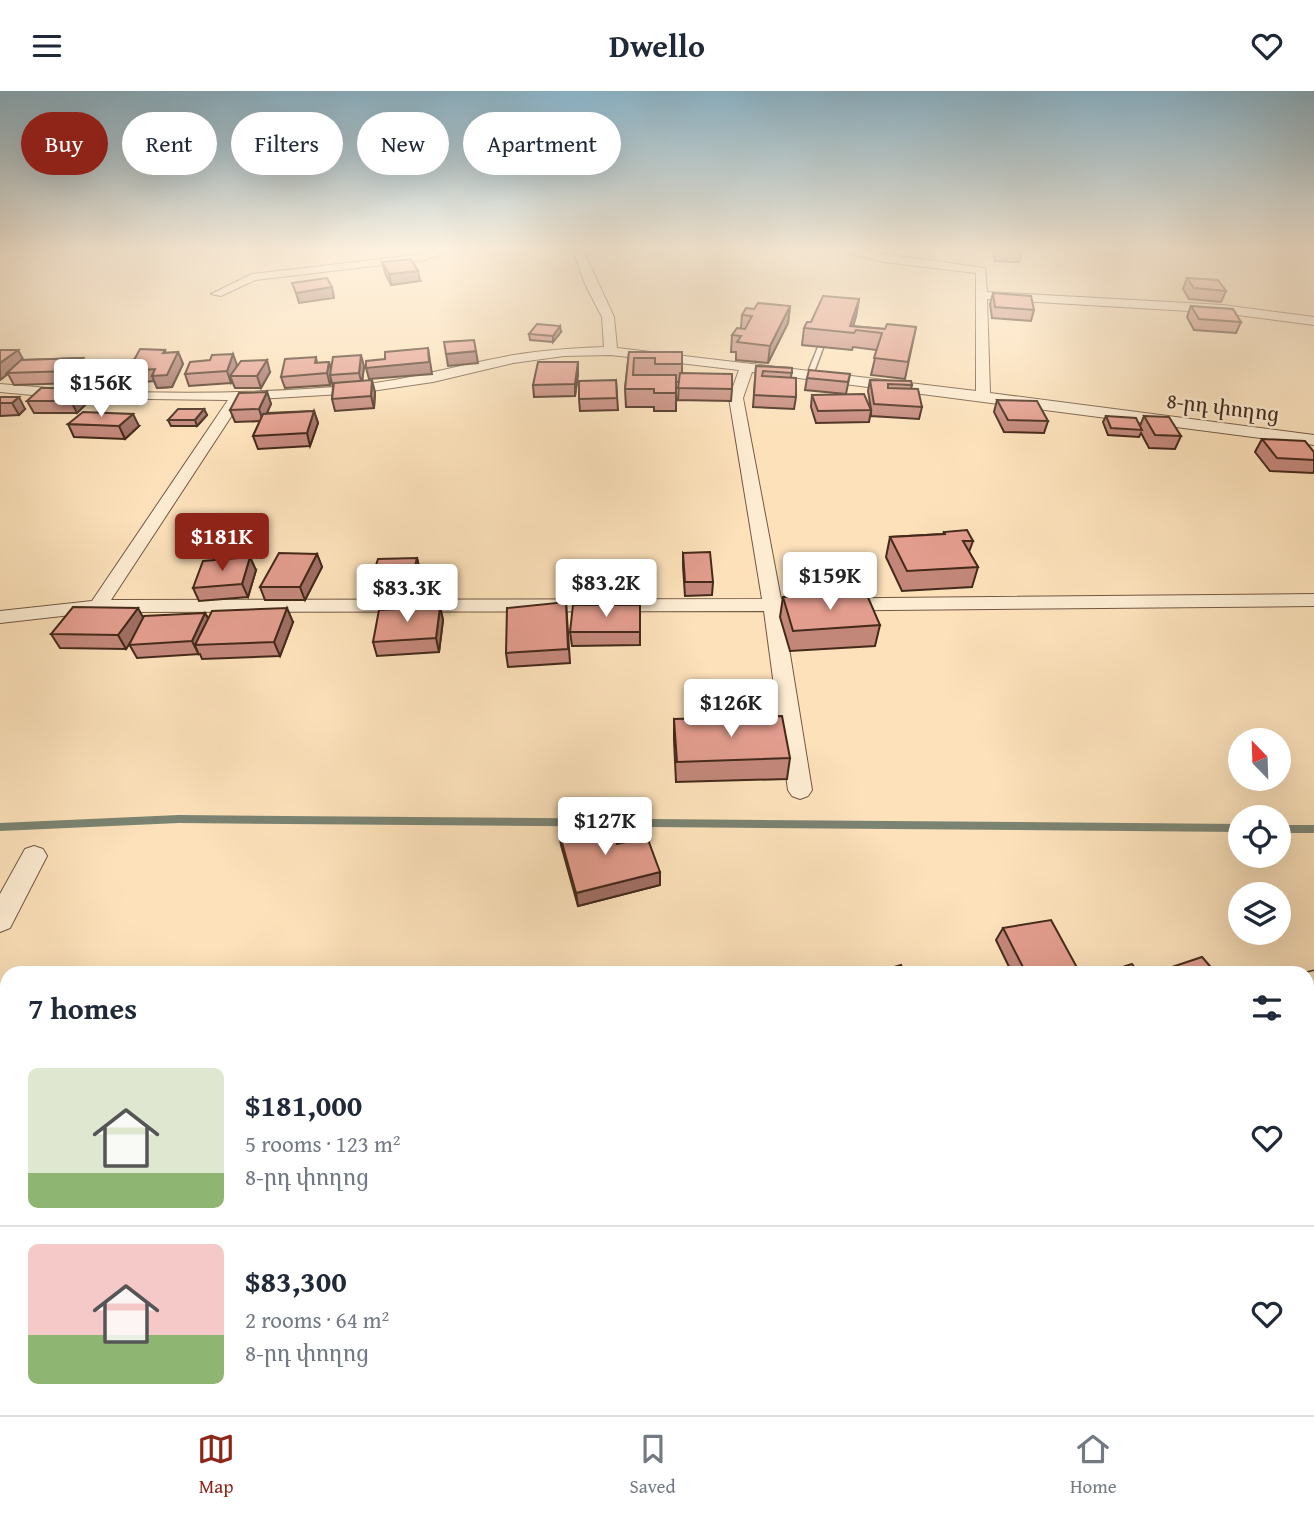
<!DOCTYPE html>
<meta charset="utf-8">
<style>
body{margin:0;font-family:"Gentium Book Plus","Noto Serif Armenian",serif;background:#f2f2f3;color:#1f2937;height:100vh;display:flex;flex-direction:column;font-size:26px;white-space:nowrap}
*{box-sizing:border-box;margin:0}
p{font-size:23px;color:#747a83}
.icon{flex:none;width:38px;height:38px;fill:none;stroke:currentColor;stroke-width:2;stroke-linecap:round;stroke-linejoin:round}
.map{position:relative;flex:1;overflow:hidden}
.sheet{position:absolute;left:0px;top:875px;width:1314px;height:450px;display:flex;flex-direction:column;background:#fff;border-radius:21px 21px 0 0;box-shadow:0 7px 28px #0002}
.sheet>*{flex:none}
.hud{position:absolute;left:21px;top:21px;width:700px;height:63px;display:flex;gap:14px}
.needle{width:46px;rotate:337deg}
.tools{position:absolute;left:1228px;top:637px;display:grid;gap:14px}
.tools a{display:grid;place-items:center;width:63px;height:63px;border-radius:50%;background:#fff;box-shadow:0 7px 28px #0002;font-size:35px}
.price{position:absolute;translate:-50% -60px;padding:0 16px;border-radius:7px;background:#fff;color:#222;font-size:23px;line-height:46px;filter:drop-shadow(0 2px 4px #0008)}
.price::after{content:'';position:absolute;left:50%;top:42px;width:21px;height:16px;margin-left:-10px;background:inherit;clip-path:polygon(0 0,100% 0,50% 100%)}
.price.active{background:#8f2418;color:#fff}
ul{padding:0;list-style:none}
li{display:flex;align-items:center;gap:21px;height:175px;padding:0 28px}
li+li{border-top:2px solid #e0e1e3}
li span{display:grid;place-items:center;flex:none;width:196px;height:140px;border-radius:10px;color:#555}
li>.icon{margin-inline-start:auto}
span .icon{width:84px;height:84px;fill:#fffc;stroke-width:1}
li b{font-size:30px}
h2{display:flex;justify-content:space-between;align-items:center;height:84px;padding:0 28px;font-size:30px}
.tag{padding:0 24px;border-radius:32px;background:#fff;box-shadow:0 7px 28px #0002;font-size:24px;line-height:63px}
.tag.active{background:#8f2418;color:#fff}
header{display:flex;justify-content:space-between;align-items:center;height:91px;padding:0 28px;background:#fff;font-size:32px;font-weight:600}
.dock{display:flex;justify-content:space-around;align-items:center;height:98px;border-top:2px solid #e0e1e3;background:#fff;font-size:19px;color:#747a83}
.dock a{display:grid;justify-items:center;gap:4px}
.dock .active{color:#8f2418}
.map>svg:first-child{display:block}
</style>
<header><svg class="icon" aria-label="menu" viewBox="0 0 24 24"><path d="M4 6h16M4 12h16M4 18h16"/></svg>Dwello<svg class="icon" aria-label="heart" viewBox="0 0 24 24"><path d="M12 20l-8-8c-3-5 5-10 8-4 3-6 11-1 8 4z"/></svg></header>
<div class="map">
<svg width="1314" height="1324" viewBox="0 0 1314 1324">
<rect width="100%" height="100%" fill="#fce1ba"/>
<filter id="stains"><feTurbulence type="fractalNoise" baseFrequency=".00286" numOctaves="4"/><feColorMatrix values="0 0 0 0 .2 0 0 0 0 .09 0 0 0 0 .02 0 0 0 .5 -.17"/></filter>
<radialGradient id="worn" r=".72"><stop offset=".6" stop-color="#630" stop-opacity="0"/><stop offset="1" stop-color="#630" stop-opacity=".3"/></radialGradient>
<g fill="none" stroke-linecap="round" stroke-linejoin="round">
<g fill="#7b8372" fill-rule="evenodd">
<path d="M179 724 1241 733V741L179 732 0 740V732Z"/>
<rect x="1279" y="734" width="35" height="8"/>
</g>
<g stroke="#725842" stroke-width="3">
<path id="service" d="M818 256 823 257 813 284 806 286Z"/>
</g>
<g stroke="#725842" stroke-width="2">
<g id="minor">
<path d="M438 159H453L425 169 255 189 221 205 211 203 252 183 424 163Z"/>
<path d="M573 159H583L614 226 617 257 976 300V182L884 171 835 159H855L985 177 987 201 1223 214 1314 226V234L1223 222 987 208 990 302 1314 344V354L752 281 743 307 781 508 1314 503V515L783 520 812 699 808 705 800 708 792 705 788 699 764 520 98 521 0 532V520L92 510 228 309 65 307 0 301V293C118 304 239 305 357 294 411 289 461 273 514 264 544 259 574 257 604 256L602 226 585 193ZM611 264 739 279 729 307 762 508 111 509 242 309 358 302 433 291 513 272 564 265Z"/>
<path d="M1291 159H1314V164Z"/>
<path d="M34 755 43 758 47 765 10 837 0 841V803L25 758Z"/>
<rect x="1307" y="994" width="7" height="32"/>
<path d="M808 1318H846L848 1324H808Z"/>
</g>
</g>
<g stroke="#442a1a" stroke-width="3">
<g id="secondary">
<path d="M1314 880V918L1307 920 1306 882Z"/>
<path d="M49 1318H121L119 1324H46Z"/>
</g>
</g>
<use href="#service" fill="#fdecd2" fill-rule="evenodd"/>
<use href="#minor" fill="#fdecd2" fill-rule="evenodd"/>
<use href="#secondary" fill="#fdecd2" fill-rule="evenodd"/>
</g>
<g fill="#c3877a" stroke="#442a1a" stroke-width="2">
<path d="M991 159H1021L1022 161 1019 171 995 170Z"/>
<path d="M382 171 420 190 391 194 385 182Z"/>
<path d="M1187 187 1226 200 1221 211 1189 208 1183 198Z"/>
<path d="M993 202 1034 219 1031 230 992 227 990 213Z"/>
<path d="M859 208 856 225 853 235 885 238 916 236 905 288 871 284 877 259 853 256 852 259 802 254 804 237 811 231Z"/>
<path d="M790 215 788 232 768 272 736 269V261H731L732 244 741 237 742 224 754 218Z"/>
<path d="M1191 215 1241 231 1236 242 1194 239 1187 226Z"/>
<path d="M561 241 553 251 530 249 529 243Z"/>
<path d="M165 259 166 262 178 261 183 273 172 296 157 297 154 290 134 292 132 288 125 296 84 297 90 309 77 322H34L27 310 77 297 75 292 14 294 8 283 0 289 23 269 83 267 84 271H133Z"/>
<path d="M629 261H682V282L732 298 731 310 678 309 679 291H676V320H654V316H626L625 298Z"/>
<path d="M316 266 317 272 329 271 331 278 364 275 362 290 375 301 374 317 335 320 332 308 333 296 331 288 330 294 285 297 281 286Z"/>
<path d="M237 274 236 276 270 281 261 297H235L232 290 231 292 189 295 185 283Z"/>
<path d="M756 275 792 277 791 287 796 306 794 318 753 316Z"/>
<path d="M578 283 575 305 534 306 533 294Z"/>
<path d="M850 283 846 303 805 299 807 287Z"/>
<path d="M616 289 618 319 580 320 579 308Z"/>
<path d="M870 289 912 294 911 298 922 316 919 328 871 325V320L869 331 816 332 811 316 812 304 871 318 868 300Z"/>
<path d="M267 301 271 313 267 322 314 320 318 332 310 355 258 358 253 345 260 330 235 331 230 319Z"/>
<path d="M0 306 25 318 19 324 0 325Z"/>
<path d="M997 309 1048 330 1044 342 1004 341 994 321Z"/>
<path d="M204 318 207 324 197 335H171L168 329Z"/>
<path d="M1106 325 1140 335 1144 325 1181 345 1175 358 1149 357 1141 342 1139 346 1108 344 1103 331Z"/>
<path d="M68 333 139 335 125 348 74 346Z"/>
<path d="M1262 348 1314 361V380L1313 382 1270 380 1255 361Z"/>
<path d="M944 441 973 450 969 461 978 476 972 496 902 500 886 466 890 446 943 443Z"/>
<path d="M683 462 713 491 712 504 685 505 683 475Z"/>
<path d="M317 463 322 476 305 509H265L260 496Z"/>
<path d="M417 467 420 480 414 508 373 509 369 496Z"/>
<path d="M256 479 248 506 199 510 193 497Z"/>
<path d="M839 505 880 534 875 555 790 560 780 526 783 506Z"/>
<path d="M566 511 570 572 508 576 506 562Z"/>
<path d="M640 514V554L572 555 570 541Z"/>
<path d="M440 516 443 529 439 561 377 565 373 551Z"/>
<path d="M205 522 208 527 293 531 280 565 202 568 200 563 137 567 129 553 126 558 60 557 51 543 143 527Z"/>
<path d="M674 628 790 667 787 688 676 691 674 649Z"/>
<path d="M559 741 617 753 660 781V794L578 815 561 754Z"/>
<path d="M1003 837 1080 882H1012L996 849Z"/>
</g>
<g fill="#9f6e63" stroke="#442a1a" stroke-width="2">
<path d="M418 180 420 190 391 194 389 183Z"/>
<path d="M332 196 334 207 299 212 296 202Z"/>
<path d="M859 208 856 225 851 242 850 235Z"/>
<path d="M790 215 788 232 768 272 770 255Z"/>
<path d="M560 235 561 241 553 251V245Z"/>
<path d="M428 257 432 283 369 288 366 277Z"/>
<path d="M18 259 24 270 0 289V272Z"/>
<path d="M476 260 478 272 448 275 446 263Z"/>
<path d="M178 261 183 273 172 296 157 297 152 285Z"/>
<path d="M233 263 237 274 233 285H230L232 290 231 292 227 280Z"/>
<path d="M361 264 364 275 362 293 359 282Z"/>
<path d="M83 267 88 279 73 285 71 280Z"/>
<path d="M133 269 137 279 128 280 132 288 125 296 120 284Z"/>
<path d="M267 269 270 281 261 297 257 285Z"/>
<path d="M329 271 332 283 330 284 331 288 330 294 327 282Z"/>
<path d="M578 271V283L575 305V293Z"/>
<path d="M372 289 375 301 374 317 371 305Z"/>
<path d="M84 297 90 309 77 322 71 310Z"/>
<path d="M267 301 271 313 263 330 259 318Z"/>
<path d="M19 306 25 318 19 324 12 312Z"/>
<path d="M204 318 207 324 197 335 195 329Z"/>
<path d="M314 320 318 332 310 355 307 342Z"/>
<path d="M133 323 139 335 125 348 119 335Z"/>
<path d="M317 463 322 476 305 509 300 496Z"/>
<path d="M250 466 256 479 248 506 242 493Z"/>
<path d="M417 467 420 480 414 508 410 494Z"/>
<path d="M440 516 443 529 439 561 436 547Z"/>
<path d="M138 517 145 530 126 558 118 544Z"/>
<path d="M287 517 293 531 280 565 274 551Z"/>
<path d="M205 522 212 535 195 554 199 564 192 550Z"/>
<path d="M660 781V794L578 815 576 802Z"/>
<path d="M483 1318H490L491 1324H484Z"/>
<path d="M692 1318H708L690 1324H674Z"/>
</g>
<g fill="#e39d8e" stroke="#442a1a" stroke-width="2">
<path d="M997 159H1021L1022 161 997 160Z"/>
<path d="M411 168 418 180 389 183 382 171Z"/>
<path d="M327 187 332 196 296 202 292 192Z"/>
<path d="M1187 187 1218 189 1226 200 1194 197Z"/>
<path d="M993 202 1031 205 1034 219 995 216Z"/>
<path d="M823 205 859 208 850 235 885 238 887 233 916 236 908 271 874 267 882 242 856 239 854 242 804 237 807 231H811Z"/>
<path d="M758 212 790 215 770 255 737 251 741 245 732 244 737 237 745 238 752 225 742 224 746 217 754 218Z"/>
<path d="M1191 215 1233 218 1241 231 1199 228Z"/>
<path d="M537 233 560 235 553 245 529 243Z"/>
<path d="M474 249 476 260 446 263 444 251Z"/>
<path d="M428 257 429 271 366 277V270L385 268V261Z"/>
<path d="M140 258 165 259 163 262 178 261 167 284 152 285 155 278 128 280Z"/>
<path d="M0 259H18L0 272Z"/>
<path d="M629 261H682V273H655V267H634L633 284H676V302H654V298H625Z"/>
<path d="M233 263 227 280 185 283 190 271 210 269 212 264Z"/>
<path d="M361 264 359 282 330 284 333 266Z"/>
<path d="M316 266 315 272 329 271 327 282 281 286 285 268Z"/>
<path d="M83 267 71 280 7 282 21 269Z"/>
<path d="M133 269 120 284 71 285 85 270Z"/>
<path d="M267 269 257 285H230L241 270Z"/>
<path d="M538 271H578L575 293 533 294Z"/>
<path d="M756 275 792 277V282L763 280 762 285 796 287V306L754 304Z"/>
<path d="M809 279 850 283 848 291 807 287Z"/>
<path d="M680 282 732 283V298L678 297Z"/>
<path d="M372 289 371 305 332 308 334 292Z"/>
<path d="M616 289 617 307 579 308V290Z"/>
<path d="M870 289 911 290 912 294 888 293V297L918 298 922 316 874 313Z"/>
<path d="M41 297H84L71 310H27Z"/>
<path d="M267 301 259 318 230 319 239 302Z"/>
<path d="M864 303 871 319 818 320 812 304Z"/>
<path d="M0 306H19L12 312H0Z"/>
<path d="M997 309 1037 310 1048 330 1008 329Z"/>
<path d="M178 318H204L195 329H168Z"/>
<path d="M314 320 307 342 253 345 263 323Z"/>
<path d="M83 321 133 323 119 335 68 333Z"/>
<path d="M1106 325 1136 327 1142 339 1111 337Z"/>
<path d="M1144 325 1169 326 1181 345 1155 344Z"/>
<path d="M1262 348 1305 350 1314 361V369L1277 367Z"/>
<path d="M967 439 973 450H963L978 476 907 480 890 446 945 443 944 441Z"/>
<path d="M710 461 713 491H685L683 462Z"/>
<path d="M279 462 317 463 300 496H260Z"/>
<path d="M250 466 242 493 193 497 203 470Z"/>
<path d="M417 467 410 494 369 496 378 468Z"/>
<path d="M838 503 839 505 867 504 880 534 793 540 783 506Z"/>
<path d="M566 511 568 558 506 562 507 517Z"/>
<path d="M573 514H640V541H570Z"/>
<path d="M73 516 138 517 118 544 51 543Z"/>
<path d="M440 516 436 547 373 551 379 519Z"/>
<path d="M287 517 274 551 195 554 212 520Z"/>
<path d="M205 522 192 550 129 554 144 525Z"/>
<path d="M782 625 790 667 677 671 674 628Z"/>
<path d="M609 729 617 753 647 746 660 781 576 802 559 741Z"/>
<path d="M1051 829 1080 882H1026L1003 837Z"/>
<path d="M1202 866 1216 882H1154Z"/>
<path d="M1132 873 1139 882H1104Z"/>
<path d="M901 874 905 882H874Z"/>
<path d="M328 1318H483L484 1324H328Z"/>
<path d="M503 1318H607L608 1324H503Z"/>
<path d="M654 1318H692L674 1324H655Z"/>
</g>
<linearGradient id="sky" x2="0" y2="1"><stop stop-color="#8bb8d0"/><stop offset="0.46" stop-color="#fef2e0"/><stop offset="1" stop-color="#fef2e0" stop-opacity="0"/></linearGradient>
<rect width="1314" height="344" fill="url(#sky)"/>
<g text-anchor="middle" dominant-baseline="central" stroke-width="5" stroke-linejoin="round" paint-order="stroke">
<g font-size="21" fill="#442a1a" stroke="#fdecd2">
<text transform="translate(1223 316) rotate(7)">8-րդ փողոց</text>
</g>
</g>
<rect width="100%" height="100%" filter="url(#stains)"/>
<rect width="100%" height="100%" fill="url(#worn)"/>
</svg>
<div class="tools">
<a><svg class="needle" viewBox="-14 -14 28 28"><path d="M0-13l5 13h-10z" fill="#e53935"/><path d="M0 13l5-13h-10z" fill="#747a83"/></svg></a>
<a><svg class="icon" aria-label="locate" viewBox="0 0 24 24"><circle cx="12" cy="12" r="6"/><path d="M12 2v4M12 18v4M2 12h4M18 12h4"/></svg></a>
<a><svg class="icon" aria-label="layers" viewBox="0 0 24 24"><path d="M12 4l9 5-9 5-9-5zM3 14l9 5 9-5"/></svg></a>
</div>
<b class="price" style="left:101px;top:328px">$156K</b>
<b class="price active" style="left:222px;top:482px">$181K</b>
<b class="price" style="left:830px;top:521px">$159K</b>
<b class="price" style="left:606px;top:528px">$83.2K</b>
<b class="price" style="left:407px;top:533px">$83.3K</b>
<b class="price" style="left:731px;top:648px">$126K</b>
<b class="price" style="left:605px;top:766px">$127K</b>
<div class="hud">
<a class="tag active">Buy</a>
<a class="tag">Rent</a>
<a class="tag">Filters</a>
<a class="tag">New</a>
<a class="tag">Apartment</a>
</div>
<section class="sheet">
<h2>7 homes<svg class="icon" aria-label="filters" viewBox="0 0 24 24"><path d="M4 7h16M4 17h16"/><circle cx="9" cy="7" r="2"/><circle cx="15" cy="17" r="2"/></svg></h2>
<ul>
<li><span style="background:linear-gradient(#dfe7d0 75%,#8fb573 0)"><svg class="icon" aria-label="home" viewBox="0 0 24 24"><path d="M3 11l9-7 9 7M6 9v11h12V9"/></svg></span><div><b>$181,000</b><p>5 rooms · 123 m²</p><p>8-րդ փողոց</p></div><svg class="icon" aria-label="heart" viewBox="0 0 24 24"><path d="M12 20l-8-8c-3-5 5-10 8-4 3-6 11-1 8 4z"/></svg></li>
<li><span style="background:linear-gradient(#f6c9c9 65%,#8fb573 0)"><svg class="icon" aria-label="home" viewBox="0 0 24 24"><path d="M3 11l9-7 9 7M6 9v11h12V9"/></svg></span><div><b>$83,300</b><p>2 rooms · 64 m²</p><p>8-րդ փողոց</p></div><svg class="icon" aria-label="heart" viewBox="0 0 24 24"><path d="M12 20l-8-8c-3-5 5-10 8-4 3-6 11-1 8 4z"/></svg></li>
</ul>
</section>
</div>
<nav class="dock">
<a class="active"><svg class="icon" aria-label="map" viewBox="0 0 24 24"><path d="M3 6l6-2 6 2 6-2v14l-6 2-6-2-6 2zM9 4v14M15 6v14"/></svg>Map</a>
<a><svg class="icon" aria-label="saved" viewBox="0 0 24 24"><path d="M7 4h10v16l-5-4-5 4z"/></svg>Saved</a>
<a><svg class="icon" aria-label="home" viewBox="0 0 24 24"><path d="M3 11l9-7 9 7M6 9v11h12V9"/></svg>Home</a>
</nav>
